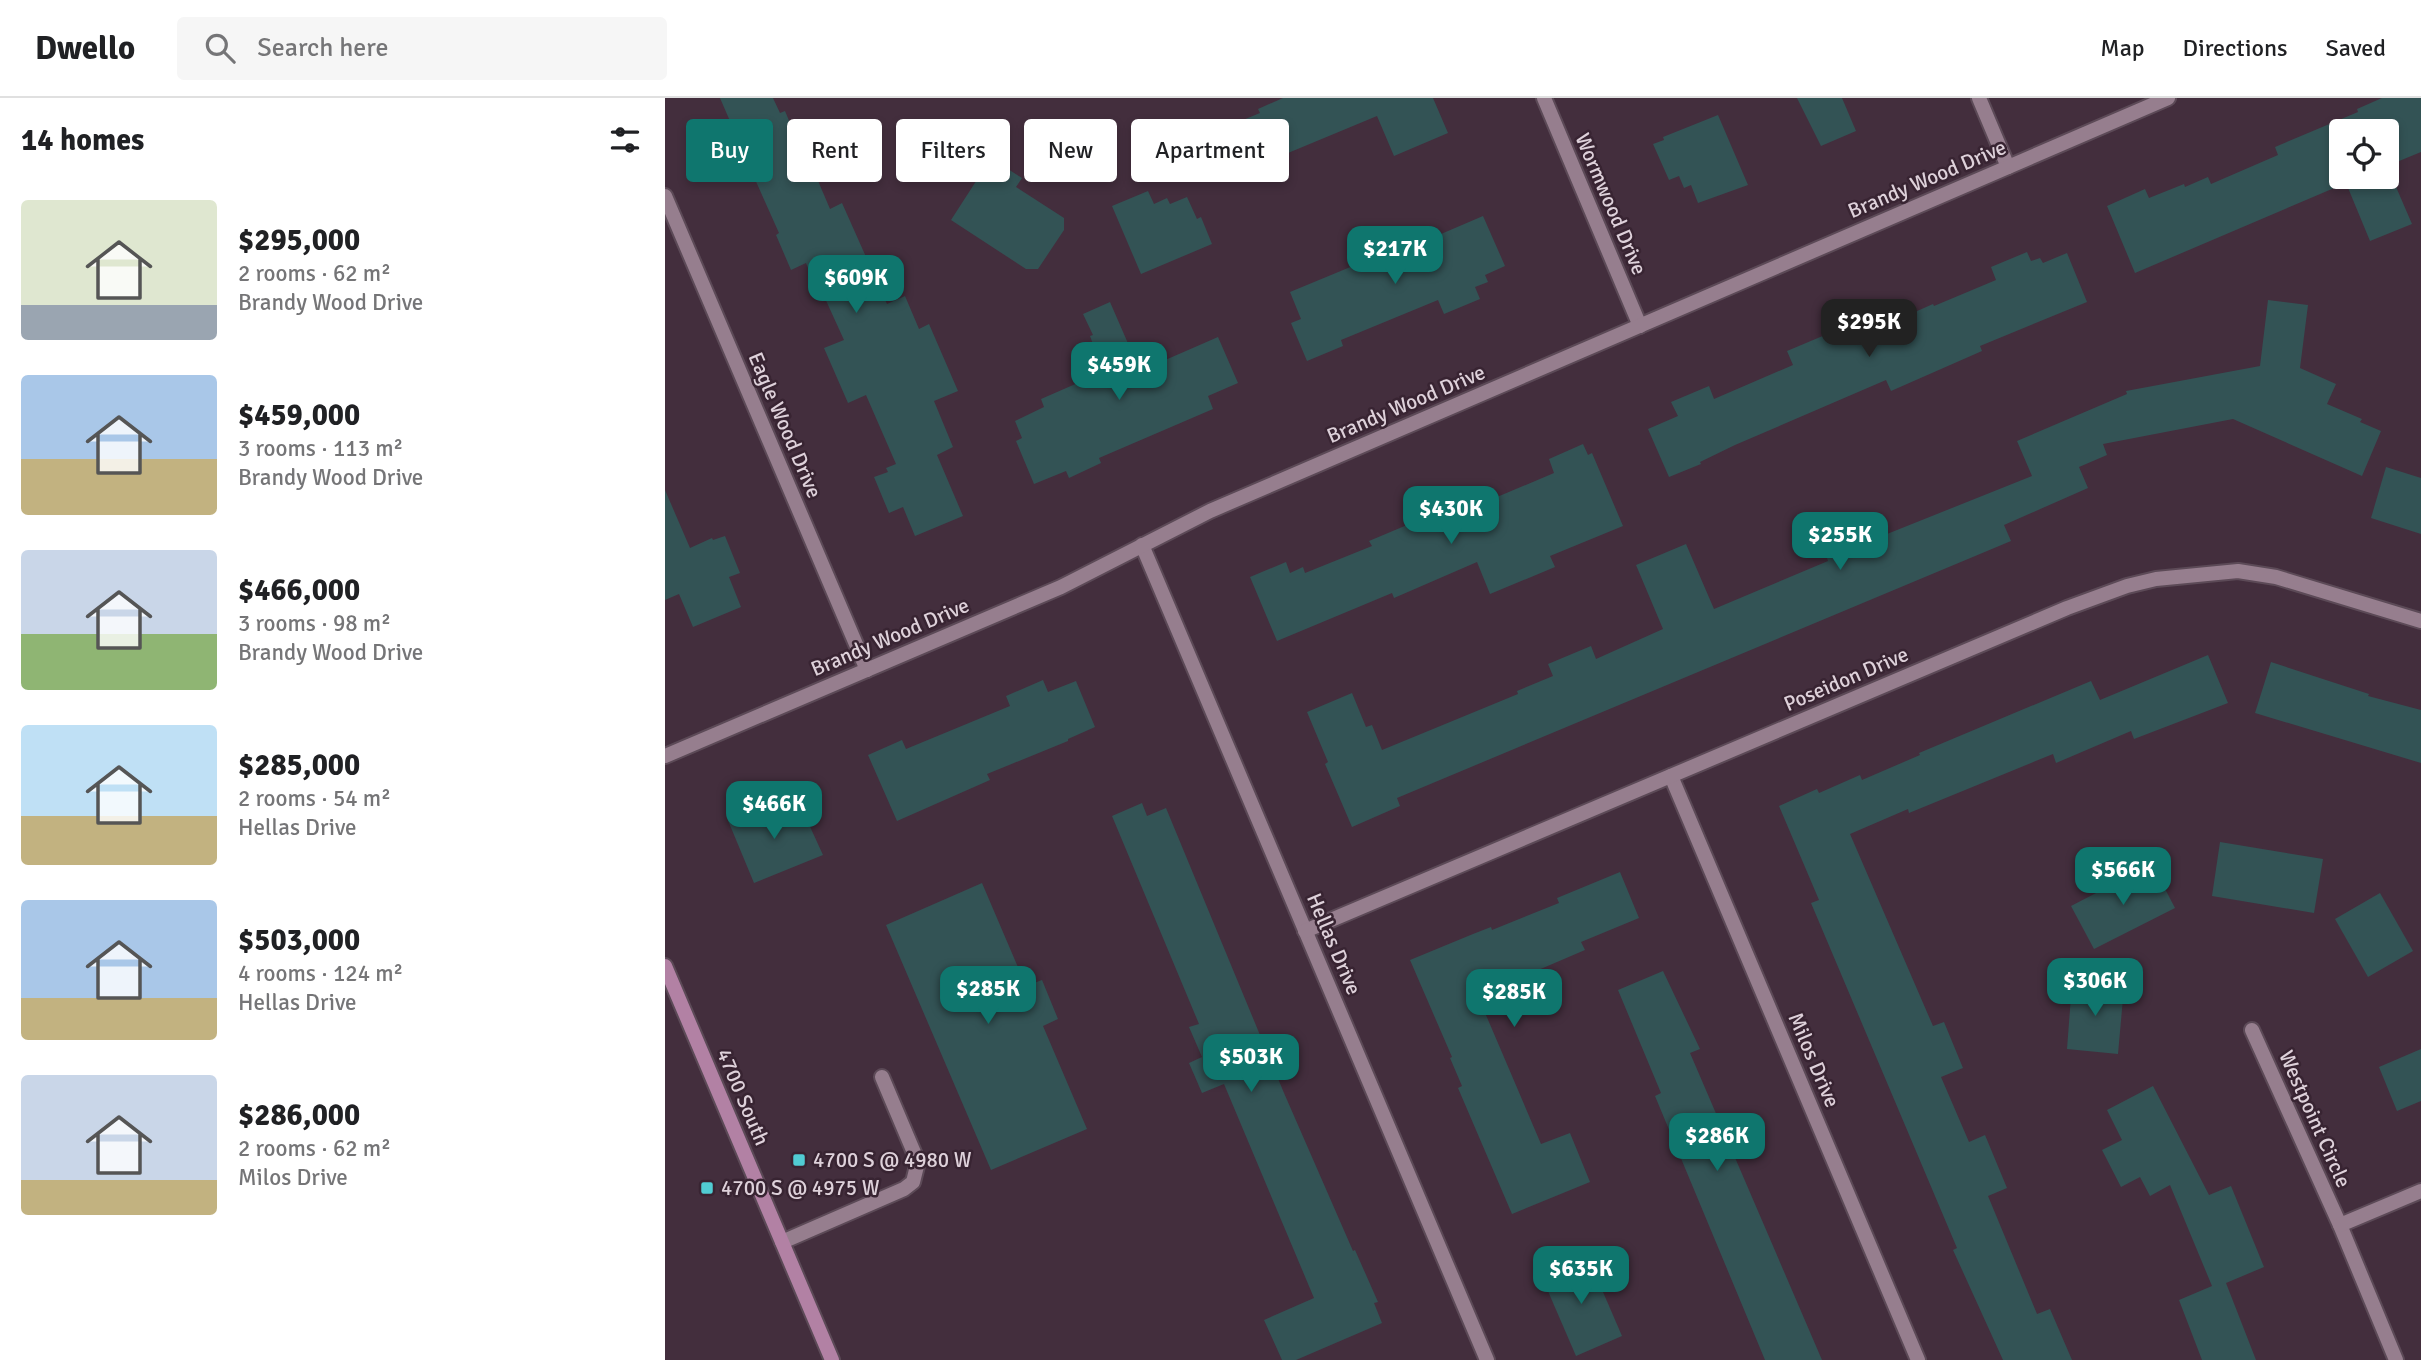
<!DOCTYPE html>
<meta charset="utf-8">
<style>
body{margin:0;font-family:Signika,sans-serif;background:#f6f6f6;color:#202124;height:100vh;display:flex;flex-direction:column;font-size:26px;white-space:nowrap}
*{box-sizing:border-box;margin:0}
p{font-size:23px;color:#757577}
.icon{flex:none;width:38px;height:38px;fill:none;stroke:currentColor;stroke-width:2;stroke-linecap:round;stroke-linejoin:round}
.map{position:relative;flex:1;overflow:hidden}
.details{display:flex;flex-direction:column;background:#fff;width:665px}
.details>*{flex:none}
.guide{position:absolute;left:21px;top:21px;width:665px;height:63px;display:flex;gap:14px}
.tools{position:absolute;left:1664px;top:21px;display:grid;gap:14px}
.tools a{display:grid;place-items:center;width:70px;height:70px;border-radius:7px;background:#fff;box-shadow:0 4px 10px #0003;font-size:35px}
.price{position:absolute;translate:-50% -60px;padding:0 16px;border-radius:14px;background:#0f766e;color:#fff;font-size:23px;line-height:46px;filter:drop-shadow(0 2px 4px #0008)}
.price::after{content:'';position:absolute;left:50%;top:42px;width:21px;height:16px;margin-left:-10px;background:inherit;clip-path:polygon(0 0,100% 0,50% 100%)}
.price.current{background:#222;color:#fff}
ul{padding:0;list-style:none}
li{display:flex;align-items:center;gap:21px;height:175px;padding:0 21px}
li span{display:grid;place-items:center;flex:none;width:196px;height:140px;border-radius:7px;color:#555}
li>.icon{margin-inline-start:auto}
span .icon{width:84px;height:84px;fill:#fffc;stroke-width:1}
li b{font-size:30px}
h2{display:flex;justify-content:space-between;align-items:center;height:84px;padding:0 21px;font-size:30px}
.pill{padding:0 24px;border-radius:7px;background:#fff;box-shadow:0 4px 10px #0003;font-size:24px;line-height:63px}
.pill.current{background:#0f766e;color:#fff}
header{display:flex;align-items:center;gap:42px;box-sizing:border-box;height:98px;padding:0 35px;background:#fff;border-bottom:2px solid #e0e0e0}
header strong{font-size:33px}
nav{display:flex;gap:38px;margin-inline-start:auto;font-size:24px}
.search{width:490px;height:63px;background:#f6f6f6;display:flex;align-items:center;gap:18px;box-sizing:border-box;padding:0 24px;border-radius:7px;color:#757577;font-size:26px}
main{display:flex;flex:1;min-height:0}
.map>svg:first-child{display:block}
</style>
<header>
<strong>Dwello</strong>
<div class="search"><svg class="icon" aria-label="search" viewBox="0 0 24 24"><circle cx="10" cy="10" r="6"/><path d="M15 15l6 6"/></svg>Search here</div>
<nav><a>Map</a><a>Directions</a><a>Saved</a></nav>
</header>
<main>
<section class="details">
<h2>14 homes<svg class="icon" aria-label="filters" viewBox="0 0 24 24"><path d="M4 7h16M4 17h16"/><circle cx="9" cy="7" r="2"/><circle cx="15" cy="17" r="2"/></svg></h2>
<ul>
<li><span style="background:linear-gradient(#dfe7d0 75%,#9aa5b1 0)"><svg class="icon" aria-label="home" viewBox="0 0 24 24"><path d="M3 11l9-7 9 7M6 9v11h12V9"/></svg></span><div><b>$295,000</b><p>2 rooms · 62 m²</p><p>Brandy Wood Drive</p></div></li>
<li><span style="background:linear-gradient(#a9c7e8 60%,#c2b280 0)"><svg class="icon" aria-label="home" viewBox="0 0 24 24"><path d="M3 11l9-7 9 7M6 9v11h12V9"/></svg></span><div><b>$459,000</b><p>3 rooms · 113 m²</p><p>Brandy Wood Drive</p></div></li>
<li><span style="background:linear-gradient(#c9d6e8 60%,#8fb573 0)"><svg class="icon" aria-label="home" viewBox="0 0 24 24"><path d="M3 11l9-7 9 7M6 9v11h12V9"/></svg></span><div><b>$466,000</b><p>3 rooms · 98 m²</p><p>Brandy Wood Drive</p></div></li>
<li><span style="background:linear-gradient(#bfe0f5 65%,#c2b280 0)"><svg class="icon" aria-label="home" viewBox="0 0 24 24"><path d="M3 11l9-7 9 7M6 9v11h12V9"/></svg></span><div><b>$285,000</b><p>2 rooms · 54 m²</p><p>Hellas Drive</p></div></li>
<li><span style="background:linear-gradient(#a9c7e8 70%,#c2b280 0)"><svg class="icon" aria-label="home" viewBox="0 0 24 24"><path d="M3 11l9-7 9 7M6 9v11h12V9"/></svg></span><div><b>$503,000</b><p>4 rooms · 124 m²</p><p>Hellas Drive</p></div></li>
<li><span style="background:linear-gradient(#c9d6e8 75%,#c2b280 0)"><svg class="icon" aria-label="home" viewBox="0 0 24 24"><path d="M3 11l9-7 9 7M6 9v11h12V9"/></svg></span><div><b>$286,000</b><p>2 rooms · 62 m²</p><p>Milos Drive</p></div></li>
</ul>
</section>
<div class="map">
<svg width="1756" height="1262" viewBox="0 0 1756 1262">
<rect width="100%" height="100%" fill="#432e3d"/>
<g fill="#335355" fill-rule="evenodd">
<path d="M55 0H108L115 15 120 13 128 32 131 31 165 111 177 105 222 206 240 198 254 231 264 226 293 293 269 303 288 349 272 357 298 418 250 438 238 409 224 415 209 379 223 374 221 370 231 366 201 297 183 305 159 250 179 242 148 174 145 175 141 165 126 172 111 137 114 135 85 70 77 73 63 41 71 37Z"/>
<path d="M618 0H768L783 35 729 58 712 18 575 75 556 31 595 15 593 11Z"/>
<path d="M1132 0H1177L1191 33 1156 48Z"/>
<path d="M1717 0H1756V54L1722 68 1747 126 1705 143 1681 85 1470 175 1442 108 1480 91 1484 100 1519 86 1520 89 1543 79 1546 86 1613 57 1610 49 1693 14 1692 11ZM1676 33H1722V79H1676Z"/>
<path d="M1053 17 1083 87 1033 105 1026 87 1019 90 1014 78 1004 82 988 46 999 42 998 39Z"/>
<path d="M326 60 357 80 351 89 399 120V132L373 171H361L286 122Z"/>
<path d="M483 93 489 106 502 100 505 106 522 99 532 121 536 119 547 146 476 176 447 108Z"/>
<path d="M818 118 840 168 820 177 823 184 810 189 815 201 779 216 773 202 676 242 678 248 642 263 626 225 636 221 625 194 753 141 755 145Z"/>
<path d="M1362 154 1366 163 1375 160 1378 165 1402 155 1422 204 1315 248 1317 253 1226 293 1221 282 1070 347 1035 364 1036 366 1004 379 983 331 1013 318 1006 304 1044 288 1049 301 1128 267 1122 253 1160 237 1162 241 1230 212 1234 221 1268 206 1269 208 1331 182 1326 169Z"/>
<path d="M1603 202 1643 207 1635 270 1671 286 1662 306 1697 321 1695 324 1716 333 1697 378 1568 321 1438 346 1442 357 1414 369 1423 390 1339 427 1346 443 732 700 735 708 687 729 660 666 663 664 642 614 687 595 701 629 707 627 717 652 853 596 852 593 888 578 883 566 926 548 931 561 998 531 971 467 1021 446 1049 511 1163 463 1162 460 1367 378 1352 343 1462 296 1461 293 1595 268Z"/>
<path d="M445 204 475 273 553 239 573 285 543 298 548 311 434 360 436 365 404 380 401 373 369 386 351 343 357 340 350 323 379 309 376 301 438 274 425 238 428 237 418 216Z"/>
<path d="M918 346 923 357 927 355 958 428 885 458 890 469 825 496 812 464 729 500 727 495 612 543 585 479 621 464 625 475 638 469 640 475 707 448 704 443 761 419 756 408 791 393 795 402 808 397 813 407 889 375 884 361Z"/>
<path d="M1721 369 1756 380V436L1706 420Z"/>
<path d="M0 392 25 450 47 440 48 442 60 438 75 475 64 479 76 509 28 529 14 496 0 502Z"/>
<path d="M1543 557 1563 605 1469 641 1466 633 1391 665 1388 656 1244 715 1243 711 1185 736 1268 928 1279 924 1298 970 1276 979 1304 1044 1320 1037 1342 1090 1323 1098 1372 1216 1385 1211 1407 1262H1338L1288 1152 1292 1150 1146 805 1154 802 1114 708 1152 691 1154 695 1195 677 1197 682 1255 657 1254 655 1426 583 1435 602Z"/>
<path d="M1606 564 1704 596 1703 598 1756 612V665L1590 615Z"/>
<path d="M378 582 383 594 411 583 430 629 403 641V643L322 676 325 682 232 723 203 657 237 642 241 651 345 608 341 598Z"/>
<path d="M98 705 102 716 115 712 117 717 136 709 158 757 89 785 62 720Z"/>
<path d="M477 705 482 718 501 710 619 995 688 1153 690 1152 713 1204 709 1205 717 1225 631 1262H617L599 1222 649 1200 559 986 537 995 524 965 537 959 524 929 534 926 447 718Z"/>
<path d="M1555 744 1658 761 1649 815 1547 798Z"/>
<path d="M1487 766 1510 810 1429 851 1406 808Z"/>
<path d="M955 774 974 820 916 844 920 852 871 873 876 886 818 910 876 1046 905 1035 925 1084 847 1116 793 990 797 988 785 960 787 959 745 862 808 836 826 829 827 832 894 805 892 800Z"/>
<path d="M317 785 361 888 377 882 393 921 378 928 422 1031 326 1072 221 827Z"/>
<path d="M1715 795 1748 853 1703 879 1670 821Z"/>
<path d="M998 873 1035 951 1025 955 1157 1262H1100L990 998 996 995 953 892Z"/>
<path d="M1407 885 1459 889 1453 956 1402 951Z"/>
<path d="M1756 951V1003L1732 1013 1714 969Z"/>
<path d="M1488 988 1544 1097 1566 1088 1599 1169 1561 1185 1591 1262H1537L1514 1202 1547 1188 1505 1087 1485 1098 1475 1079 1456 1089 1437 1052 1457 1042 1442 1012Z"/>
<path d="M922 1157 957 1238 911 1258 876 1177Z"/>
</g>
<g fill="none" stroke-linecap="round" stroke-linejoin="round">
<g stroke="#5c4a57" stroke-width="18">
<path id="lane" d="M117 1144 239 1091 248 1084 253 1064 217 979"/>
</g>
<g stroke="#5c4a57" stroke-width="18">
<g id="street">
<path d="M879 0 975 228"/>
<path d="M1314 0 1343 69"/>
<path d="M0 98 202 572"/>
<path d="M477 447 822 1262"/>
<path d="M0 658 396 489 545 413 1503 0"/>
<path d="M1006 678 1253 1262"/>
<path d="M640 833 1402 510 1462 488 1491 481 1573 473 1611 479 1756 523"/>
<path d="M1587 932 1675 1127 1731 1262"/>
<path d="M1675 1127 1756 1093"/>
</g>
</g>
<g stroke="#5c4a57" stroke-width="18">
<path id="secondary" d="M0 868 167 1262"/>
</g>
<use href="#lane" stroke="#967e8e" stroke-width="14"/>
<use href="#street" stroke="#967e8e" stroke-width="14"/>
<use href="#secondary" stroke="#b281a4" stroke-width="14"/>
</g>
<g fill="#51ccd3" stroke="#382432" stroke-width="2.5">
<rect x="127" y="1055" width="14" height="14" rx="3.5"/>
<rect x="35" y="1083" width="14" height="14" rx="3.5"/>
</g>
<g text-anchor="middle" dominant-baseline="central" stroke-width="5" stroke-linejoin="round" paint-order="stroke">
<g font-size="21" fill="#ded1da" stroke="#382432">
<text transform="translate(1262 81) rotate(-23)">Brandy Wood Drive</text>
<text transform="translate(946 106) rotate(67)">Wormwood Drive</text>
<text transform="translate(741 306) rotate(-23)">Brandy Wood Drive</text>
<text transform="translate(120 327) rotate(67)">Eagle Wood Drive</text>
<text transform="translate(225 539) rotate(-23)">Brandy Wood Drive</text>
<text transform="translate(1181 581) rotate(-23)">Poseidon Drive</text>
<text transform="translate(669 846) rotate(67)">Hellas Drive</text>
<text transform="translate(1149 962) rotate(67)">Milos Drive</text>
<text transform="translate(78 999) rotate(67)">4700 South</text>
<text transform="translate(1650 1021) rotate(66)">Westpoint Circle</text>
</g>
<g font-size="21" fill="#ded1da" stroke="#382432" text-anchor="start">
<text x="148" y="1062">4700 S @ 4980 W</text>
<text x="56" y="1090">4700 S @ 4975 W</text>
</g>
</g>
</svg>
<div class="tools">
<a><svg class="icon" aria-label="locate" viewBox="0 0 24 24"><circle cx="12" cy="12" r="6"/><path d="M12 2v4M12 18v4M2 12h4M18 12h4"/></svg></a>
</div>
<b class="price" style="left:730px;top:188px">$217K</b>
<b class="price" style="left:191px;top:217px">$609K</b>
<b class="price current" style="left:1204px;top:261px">$295K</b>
<b class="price" style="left:454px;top:304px">$459K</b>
<b class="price" style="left:786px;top:448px">$430K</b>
<b class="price" style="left:1175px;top:474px">$255K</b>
<b class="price" style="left:109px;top:743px">$466K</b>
<b class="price" style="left:1458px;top:809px">$566K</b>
<b class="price" style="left:1430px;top:920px">$306K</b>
<b class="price" style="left:323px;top:928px">$285K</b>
<b class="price" style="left:849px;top:931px">$285K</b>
<b class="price" style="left:586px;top:996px">$503K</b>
<b class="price" style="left:1052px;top:1075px">$286K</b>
<b class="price" style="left:916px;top:1208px">$635K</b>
<div class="guide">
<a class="pill current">Buy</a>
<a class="pill">Rent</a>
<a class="pill">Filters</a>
<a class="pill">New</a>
<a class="pill">Apartment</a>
</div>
</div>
</main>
